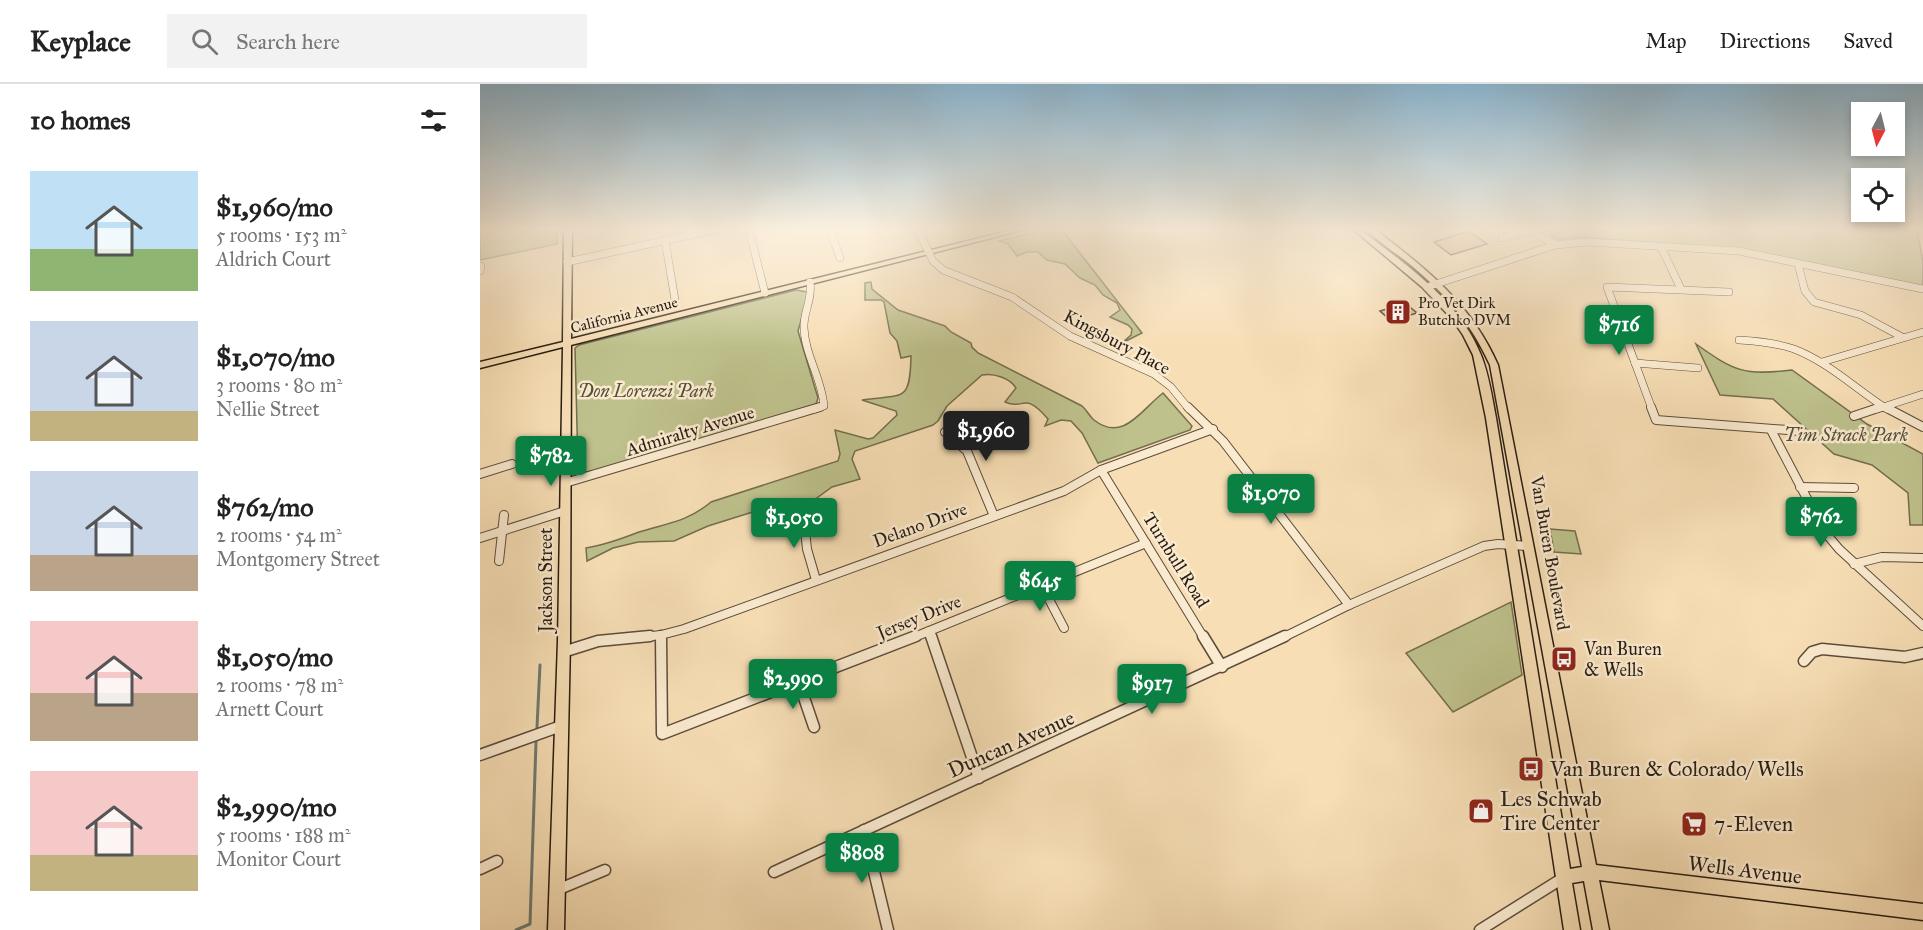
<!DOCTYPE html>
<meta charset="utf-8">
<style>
body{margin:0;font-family:"IM FELL Great Primer",serif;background:#f2f2f2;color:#222;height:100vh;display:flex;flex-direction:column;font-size:22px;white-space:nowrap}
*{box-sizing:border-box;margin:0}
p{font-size:20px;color:#767676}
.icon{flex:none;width:33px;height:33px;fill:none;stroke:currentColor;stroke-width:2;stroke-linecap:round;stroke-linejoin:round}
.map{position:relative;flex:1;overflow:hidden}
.panel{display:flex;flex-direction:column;background:#fff;width:480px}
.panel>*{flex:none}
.needle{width:39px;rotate:187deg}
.buttons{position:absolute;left:1371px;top:18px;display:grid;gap:12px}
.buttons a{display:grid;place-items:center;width:54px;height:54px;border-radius:0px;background:#fff;box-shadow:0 3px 9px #0003;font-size:30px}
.price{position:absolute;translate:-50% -51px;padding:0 14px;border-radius:6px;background:#0b8043;color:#fff;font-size:20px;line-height:39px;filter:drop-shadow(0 2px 3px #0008)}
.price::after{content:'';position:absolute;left:50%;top:36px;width:18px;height:14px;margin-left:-9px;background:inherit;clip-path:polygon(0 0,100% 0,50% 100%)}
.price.selected{background:#222;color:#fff}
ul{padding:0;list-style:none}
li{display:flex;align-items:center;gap:18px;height:150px;padding:0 30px}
li span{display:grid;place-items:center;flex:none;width:168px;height:120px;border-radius:0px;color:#555}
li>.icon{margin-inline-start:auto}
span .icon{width:72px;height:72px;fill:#fffc;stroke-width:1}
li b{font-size:26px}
h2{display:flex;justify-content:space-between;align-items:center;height:72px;padding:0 30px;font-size:26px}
header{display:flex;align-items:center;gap:36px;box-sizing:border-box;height:84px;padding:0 30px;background:#fff;border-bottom:2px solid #e0e0e0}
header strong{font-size:28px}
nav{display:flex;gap:33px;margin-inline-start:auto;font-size:21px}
.search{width:420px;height:54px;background:#f2f2f2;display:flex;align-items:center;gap:15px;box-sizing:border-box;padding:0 21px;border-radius:0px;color:#767676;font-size:22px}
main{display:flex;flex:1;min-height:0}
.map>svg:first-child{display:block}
</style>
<header>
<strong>Keyplace</strong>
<div class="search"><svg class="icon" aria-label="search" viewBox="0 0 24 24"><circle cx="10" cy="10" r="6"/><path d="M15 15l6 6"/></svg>Search here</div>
<nav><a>Map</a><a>Directions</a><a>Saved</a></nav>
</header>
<main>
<section class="panel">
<h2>10 homes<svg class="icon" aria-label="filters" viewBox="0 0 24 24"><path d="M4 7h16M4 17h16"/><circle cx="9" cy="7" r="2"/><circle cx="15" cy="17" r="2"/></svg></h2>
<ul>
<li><span style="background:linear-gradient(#bfe0f5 65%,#8fb573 0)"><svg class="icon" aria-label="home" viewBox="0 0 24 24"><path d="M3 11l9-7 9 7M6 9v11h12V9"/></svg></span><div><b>$1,960/mo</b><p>5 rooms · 153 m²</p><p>Aldrich Court</p></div></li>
<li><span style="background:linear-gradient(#c9d6e8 75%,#c2b280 0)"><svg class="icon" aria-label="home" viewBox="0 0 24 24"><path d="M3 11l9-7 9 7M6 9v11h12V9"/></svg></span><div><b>$1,070/mo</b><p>3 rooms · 80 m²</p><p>Nellie Street</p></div></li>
<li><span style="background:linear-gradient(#c9d6e8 70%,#b9a48a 0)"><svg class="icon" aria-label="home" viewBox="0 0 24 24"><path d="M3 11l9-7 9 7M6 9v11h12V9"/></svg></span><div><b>$762/mo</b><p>2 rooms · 54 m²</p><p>Montgomery Street</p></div></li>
<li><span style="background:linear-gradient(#f6c9c9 60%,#b9a48a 0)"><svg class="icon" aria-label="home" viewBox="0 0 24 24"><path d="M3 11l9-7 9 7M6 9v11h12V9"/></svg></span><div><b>$1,050/mo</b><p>2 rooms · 78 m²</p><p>Arnett Court</p></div></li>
<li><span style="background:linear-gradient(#f6c9c9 70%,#c2b280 0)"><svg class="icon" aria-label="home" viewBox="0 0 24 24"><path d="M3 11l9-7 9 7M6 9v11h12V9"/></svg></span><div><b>$2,990/mo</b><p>5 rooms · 188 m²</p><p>Monitor Court</p></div></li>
</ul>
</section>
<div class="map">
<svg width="1443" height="846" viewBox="0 0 1443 846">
<rect width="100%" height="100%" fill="#f7deb5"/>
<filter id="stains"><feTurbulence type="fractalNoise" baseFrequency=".00333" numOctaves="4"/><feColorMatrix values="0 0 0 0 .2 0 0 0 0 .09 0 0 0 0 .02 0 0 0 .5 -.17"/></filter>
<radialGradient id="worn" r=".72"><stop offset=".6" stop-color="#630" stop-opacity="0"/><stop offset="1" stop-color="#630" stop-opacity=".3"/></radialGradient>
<g fill="#bec18c" stroke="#736e4f" stroke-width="1.5">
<path d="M0 146H77V160L0 176Z"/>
<path d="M566 146H582L662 249 642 259 651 251 652 245 648 241 630 233 640 226 637 219 623 211 615 201 600 194 585 180 567 176 558 168H547L537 172 528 160 519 157Z"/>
<path d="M1070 146H1437L1443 178V202L1259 165 1095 153 1079 156 1072 152Z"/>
<path d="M391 198 392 205 418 226 465 242 471 248 491 259 492 263 498 269 602 322C607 326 609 332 614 336 643 359 661 326 683 309L712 342 710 346 618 379 602 349 591 337 581 336 565 342 568 335C543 306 545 327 525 318L536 304C530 294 514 289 502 291L467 322 458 337 453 341 375 367 372 375 380 395 352 403 334 416H320L308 423 279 426 228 442 194 457 158 458 133 464 107 477 106 464C125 461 141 455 159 448 188 439 207 438 231 418L358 377 360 370 355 346 388 355 393 354 417 331 416 327 382 316C424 310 430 319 431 272L421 274 417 257 410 249 404 218 401 216H385V199Z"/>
<path d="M316 206 327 208 328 212 318 247 338 314 336 320 116 387 102 388 98 382 95 264 99 261Z"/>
<path d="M1216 260C1254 287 1264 292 1312 286L1387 340 1443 370V441H1430L1428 409 1392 381 1354 370 1293 315 1240 311Z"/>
<path d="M1070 445 1095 447 1101 470 1074 468Z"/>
<path d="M1031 518 1042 591 973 628 926 569Z"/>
</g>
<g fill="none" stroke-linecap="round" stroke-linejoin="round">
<g stroke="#6f7b73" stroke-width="1.5">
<path d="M1067 146 1072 150"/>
<path d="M1077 146 1078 152"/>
</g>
<g stroke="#6f7b73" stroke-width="3">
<path d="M57 643 60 581"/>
<path d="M36 846 50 840 56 658"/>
</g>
</g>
<g fill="#e4ac8a" stroke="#281c12" stroke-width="1.5">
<path d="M989 147 1007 160 971 171 954 158Z"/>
<path d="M925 219 937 229 911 237 900 227Z"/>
</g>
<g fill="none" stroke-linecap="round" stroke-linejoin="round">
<g stroke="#5c4c3b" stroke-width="8">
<g id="minor-far2">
<path d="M269 146 285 209"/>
<path d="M350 146 360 174"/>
<path d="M438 146 453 177 463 186 532 213 590 252 674 290 691 303 709 325"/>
<path d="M1051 146 1075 161"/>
<path d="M1022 154 1052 146"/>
<path d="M185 156 195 216"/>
<path d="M1181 163 1201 205"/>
<path d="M87 178 233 146"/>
<path d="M1318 180 1325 207 1334 218 1381 231 1422 253"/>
<path d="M0 187 1 182"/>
<path d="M330 198C333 215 323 228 324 244 325 271 342 295 344 322L335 325"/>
<path d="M947 203 1075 161 1108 158 1259 167 1443 205"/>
<path d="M1259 256C1278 257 1296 259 1314 265 1348 278 1376 305 1407 325"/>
<path d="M1342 278 1443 248"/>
<path d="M1155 279 1218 284"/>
<path d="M1172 325 1127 203 1249 208"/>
<path d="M1397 325 1443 310"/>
</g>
</g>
<g stroke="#5c4c3b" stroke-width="10">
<g id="minor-far1">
<path d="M708 323 743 357 869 521"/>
<path d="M1171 323 1176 336 1320 347"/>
<path d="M1405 323 1443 343"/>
<path d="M1374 332 1401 323"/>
<path d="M1291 346 1344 447 1359 465 1443 542"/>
<path d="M465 348 487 367 514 432"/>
<path d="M621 386 724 554"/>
<path d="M0 390 32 380"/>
<path d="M85 399 340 323"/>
<path d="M1320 403 1374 404"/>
<path d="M323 428 327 465 336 496"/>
<path d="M0 454 85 427"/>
<path d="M19 477 24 431"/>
<path d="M1374 480 1402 473 1443 474"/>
<path d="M561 500 584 544"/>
<path d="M449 547 451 554"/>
<path d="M181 551V554"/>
<path d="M154 554 181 551 204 545 584 407 621 386 733 345"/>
<path d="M432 554 666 459"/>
<path d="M802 554 869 521 1004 462 1018 460 1048 462"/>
</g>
</g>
<g stroke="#5c4c3b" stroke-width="13">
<g id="minor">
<path d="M181 552 182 650 436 552"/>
<path d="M451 552 499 694"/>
<path d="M723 552 742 583"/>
<path d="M83 568 118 557 170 552"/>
<path d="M1324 577 1332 568 1342 565 1425 573 1443 569"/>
<path d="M319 599 334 643"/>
<path d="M0 671 81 642"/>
<path d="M384 746 408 846"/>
<path d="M0 785 17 777"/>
<path d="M294 788 805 552"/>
<path d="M77 806 125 786"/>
<path d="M1000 846 1083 794"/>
</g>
</g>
<g stroke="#281c12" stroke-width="3">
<g id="major">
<path d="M84 146H92L91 255 532 146H543L91 261 90 557 84 846H68L78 557 83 263 0 284V278L83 258Z"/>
<path d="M874 146H881C926 181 979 216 1001 271 1009 291 1012 313 1016 334L1090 785 1102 783 1010 281C990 237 964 208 927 178 915 168 897 158 889 146H896C948 187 990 218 1018 281L1116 781 1443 820V836L1119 796 1129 846H1113L1104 797 1092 799 1100 846H1084L1006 334 993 271 983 251 972 235 942 203Z"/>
</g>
</g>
<use href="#minor-far2" stroke="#faeacf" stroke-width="7"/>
<use href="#minor-far1" stroke="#faeacf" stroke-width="8"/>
<use href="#minor" stroke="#faeacf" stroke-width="10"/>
<use href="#major" fill="#f7deb5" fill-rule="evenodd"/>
</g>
<linearGradient id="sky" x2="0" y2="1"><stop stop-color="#8bb7d3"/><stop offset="0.55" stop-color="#fbf0de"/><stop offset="1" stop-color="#fbf0de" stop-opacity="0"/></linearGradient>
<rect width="1443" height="264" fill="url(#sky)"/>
<defs>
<g id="building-square" transform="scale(1.35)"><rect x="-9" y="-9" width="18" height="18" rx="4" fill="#8f2418" stroke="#faeacf"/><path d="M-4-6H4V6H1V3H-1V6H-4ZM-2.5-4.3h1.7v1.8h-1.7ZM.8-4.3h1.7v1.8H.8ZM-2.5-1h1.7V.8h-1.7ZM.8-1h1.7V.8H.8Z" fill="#fff"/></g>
<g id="bus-square" transform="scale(1.35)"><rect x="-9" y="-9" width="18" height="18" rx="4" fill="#8f2418" stroke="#faeacf"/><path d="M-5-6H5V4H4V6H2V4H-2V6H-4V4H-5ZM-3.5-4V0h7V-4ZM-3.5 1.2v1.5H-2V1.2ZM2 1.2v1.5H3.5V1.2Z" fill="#fff"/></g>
<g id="shop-square" transform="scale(1.35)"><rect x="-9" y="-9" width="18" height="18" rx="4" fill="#8f2418" stroke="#faeacf"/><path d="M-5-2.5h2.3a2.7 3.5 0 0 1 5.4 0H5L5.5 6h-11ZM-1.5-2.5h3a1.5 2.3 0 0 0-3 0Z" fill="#fff"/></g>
<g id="supermarket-square" transform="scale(1.35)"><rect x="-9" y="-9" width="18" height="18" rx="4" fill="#8f2418" stroke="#faeacf"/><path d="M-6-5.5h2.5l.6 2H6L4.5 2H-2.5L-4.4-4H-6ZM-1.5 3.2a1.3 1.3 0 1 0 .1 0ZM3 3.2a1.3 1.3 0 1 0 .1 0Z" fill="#fff"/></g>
</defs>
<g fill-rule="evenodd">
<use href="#building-square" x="918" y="228"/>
<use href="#bus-square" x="1084" y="575"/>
<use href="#bus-square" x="1051" y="685"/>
<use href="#shop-square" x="1001" y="727"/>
<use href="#supermarket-square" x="1214" y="740"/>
</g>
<g text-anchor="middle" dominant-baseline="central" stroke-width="5" stroke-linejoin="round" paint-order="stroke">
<g font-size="15" fill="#281c12" stroke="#faeacf" text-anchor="start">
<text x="938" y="219">Pro Vet Dirk<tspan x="938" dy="17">Butchko DVM</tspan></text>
</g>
<g font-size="15" fill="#281c12" stroke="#faeacf">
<text transform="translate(144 231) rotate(-14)">California Avenue</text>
</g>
<g font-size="18" fill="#281c12" stroke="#faeacf">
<text transform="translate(637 258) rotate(28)">Kingsbury Place</text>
<text transform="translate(210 347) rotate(-17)">Admiralty Avenue</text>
<text transform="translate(440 441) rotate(-20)">Delano Drive</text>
<text transform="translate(1070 469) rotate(80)">Van Buren Boulevard</text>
<text transform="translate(696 476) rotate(58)">Turnbull Road</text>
<text transform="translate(66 496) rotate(-90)">Jackson Street</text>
<text transform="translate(439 533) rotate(-22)">Jersey Drive</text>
</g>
<g font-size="18" font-style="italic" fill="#554e37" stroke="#faeacf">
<text x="166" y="307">Don Lorenzi Park</text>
<text x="1366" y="351">Tim Strack Park</text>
</g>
<g font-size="18" fill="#281c12" stroke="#faeacf" text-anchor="start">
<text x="1104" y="565">Van Buren<tspan x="1104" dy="21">&amp; Wells</tspan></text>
</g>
<g font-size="21" fill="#281c12" stroke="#faeacf">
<text transform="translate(531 660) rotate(-24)">Duncan Avenue</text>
<text transform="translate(1265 786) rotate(7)">Wells Avenue</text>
</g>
<g font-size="21" fill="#281c12" stroke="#faeacf" text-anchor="start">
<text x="1070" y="685">Van Buren &amp; Colorado/ Wells</text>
<text x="1020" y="715">Les Schwab<tspan x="1020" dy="24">Tire Center</tspan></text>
<text x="1234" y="740">7-Eleven</text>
</g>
</g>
<rect width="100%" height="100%" filter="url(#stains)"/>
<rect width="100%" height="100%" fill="url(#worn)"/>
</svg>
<div class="buttons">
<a><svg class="needle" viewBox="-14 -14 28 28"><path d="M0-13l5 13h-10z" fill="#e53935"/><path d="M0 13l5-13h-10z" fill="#767676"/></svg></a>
<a><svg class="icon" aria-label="locate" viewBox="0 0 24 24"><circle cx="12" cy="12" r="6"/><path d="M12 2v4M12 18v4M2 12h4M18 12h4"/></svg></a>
</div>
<b class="price" style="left:1139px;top:272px">$716</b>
<b class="price selected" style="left:506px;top:378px">$1,960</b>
<b class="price" style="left:71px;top:403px">$782</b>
<b class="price" style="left:791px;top:441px">$1,070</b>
<b class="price" style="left:1341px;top:464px">$762</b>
<b class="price" style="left:314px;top:465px">$1,050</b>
<b class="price" style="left:560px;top:528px">$645</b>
<b class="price" style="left:313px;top:626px">$2,990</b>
<b class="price" style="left:672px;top:631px">$917</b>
<b class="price" style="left:382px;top:800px">$808</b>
</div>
</main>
